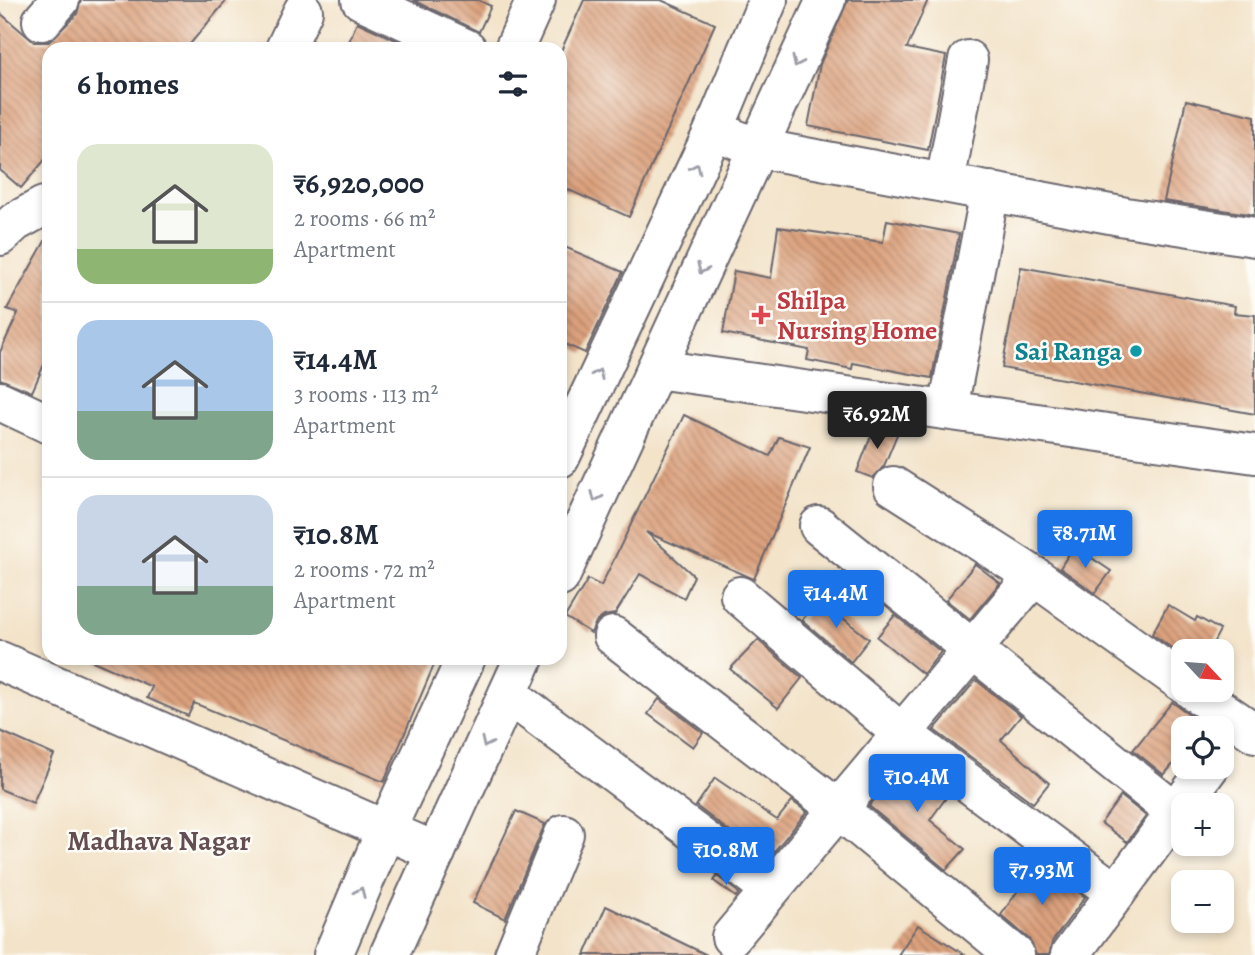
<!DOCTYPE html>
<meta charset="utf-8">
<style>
body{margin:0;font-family:Alegreya,serif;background:#f6f6f7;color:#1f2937;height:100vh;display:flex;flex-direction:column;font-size:26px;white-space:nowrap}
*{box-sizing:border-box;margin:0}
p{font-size:23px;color:#747a83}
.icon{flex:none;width:38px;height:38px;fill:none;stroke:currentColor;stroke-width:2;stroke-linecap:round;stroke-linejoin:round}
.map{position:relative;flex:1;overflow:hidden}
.side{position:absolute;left:42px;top:42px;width:525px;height:623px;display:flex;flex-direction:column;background:#fff;border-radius:21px;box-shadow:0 4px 10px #0003}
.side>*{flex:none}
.needle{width:46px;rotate:116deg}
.buttons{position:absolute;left:1171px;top:639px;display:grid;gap:14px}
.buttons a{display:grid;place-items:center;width:63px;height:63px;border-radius:14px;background:#fff;box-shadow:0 4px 10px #0003;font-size:35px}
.price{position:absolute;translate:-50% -60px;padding:0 16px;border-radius:7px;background:#1a73e8;color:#fff;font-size:23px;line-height:46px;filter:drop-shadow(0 2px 4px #0008)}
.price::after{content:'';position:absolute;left:50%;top:42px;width:21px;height:16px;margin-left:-10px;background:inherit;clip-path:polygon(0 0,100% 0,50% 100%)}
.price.selected{background:#222;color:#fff}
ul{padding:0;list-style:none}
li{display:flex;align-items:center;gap:21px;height:175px;padding:0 35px}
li+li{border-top:2px solid #e0e1e3}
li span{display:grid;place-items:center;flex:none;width:196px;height:140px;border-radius:21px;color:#555}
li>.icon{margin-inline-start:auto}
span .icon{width:84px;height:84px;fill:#fffc;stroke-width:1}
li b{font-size:30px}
h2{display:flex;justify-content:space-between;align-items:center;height:84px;padding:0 35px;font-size:30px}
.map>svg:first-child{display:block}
</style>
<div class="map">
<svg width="1255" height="955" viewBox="0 0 1255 955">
<defs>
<pattern id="building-back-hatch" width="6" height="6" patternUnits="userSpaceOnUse" patternTransform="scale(1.75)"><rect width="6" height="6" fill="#dca17d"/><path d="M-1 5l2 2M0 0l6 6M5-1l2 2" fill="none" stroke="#b28368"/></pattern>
</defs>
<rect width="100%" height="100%" fill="#fdfcf7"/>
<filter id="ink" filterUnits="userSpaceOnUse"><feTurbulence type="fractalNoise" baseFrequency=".0143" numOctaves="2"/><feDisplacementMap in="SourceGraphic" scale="14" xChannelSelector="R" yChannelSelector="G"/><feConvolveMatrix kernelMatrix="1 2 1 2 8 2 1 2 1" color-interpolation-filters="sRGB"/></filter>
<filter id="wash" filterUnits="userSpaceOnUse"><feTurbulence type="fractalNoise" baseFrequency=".00686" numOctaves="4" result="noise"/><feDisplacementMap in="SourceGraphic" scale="28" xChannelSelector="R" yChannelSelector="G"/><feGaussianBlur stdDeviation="1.57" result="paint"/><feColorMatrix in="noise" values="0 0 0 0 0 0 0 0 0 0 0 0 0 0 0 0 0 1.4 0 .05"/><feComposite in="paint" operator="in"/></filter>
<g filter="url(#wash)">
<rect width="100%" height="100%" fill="#f3e3c9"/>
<g id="blocks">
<g fill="url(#building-back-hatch)">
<path d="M81 0H227L186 49H49V155L21 188 0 170V13L34 42H49L77 14Z"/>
<path d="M413 0H478L491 6 479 32Z"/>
<path d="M584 0H661L715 24 629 217 560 186V53Z"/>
<path d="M848 0H928L907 48 946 56 928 150 808 126 820 64Z"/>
<path d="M357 22 415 49H346Z"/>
<path d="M1186 100 1255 116V215L1164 201Z"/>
<path d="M887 220 959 234 932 378 853 363 852 369 807 360 809 350 723 333 734 271 771 278 778 227 883 242Z"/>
<path d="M49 234V353L32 392 0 379V352L18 313 7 309Z"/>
<path d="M560 245 623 272 585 353 560 342Z"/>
<path d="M1021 267 1235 306 1234 313 1255 315V414L1002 368Z"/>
<path d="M684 415 770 456 779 437 810 447 754 579 646 532 694 576 684 598 640 574 615 614 604 616 596 622 591 633 565 617 588 579 601 586Z"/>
<path d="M876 423 898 432 884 466 873 478 857 472Z"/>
<path d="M1074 546 1111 571 1095 593 1060 568Z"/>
<path d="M975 564 1000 583 970 619 946 600Z"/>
<path d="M819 599 869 639 851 662 802 620Z"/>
<path d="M1168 605 1195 621 1197 617 1220 630 1209 651H1183V656L1152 634Z"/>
<path d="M895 615 941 652 923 674 877 637Z"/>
<path d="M758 640 802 678 778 708 730 669Z"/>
<path d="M86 658H437L384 782 194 703 188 716 147 698 152 687Z"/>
<path d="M976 680 1021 716 1001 740 1049 783 1033 803 934 730Z"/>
<path d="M659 699 703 733 693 747 648 714Z"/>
<path d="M1172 702 1209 728H1183V752L1164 775 1133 750Z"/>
<path d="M0 731 54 755 33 803 0 789Z"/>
<path d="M905 763 948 795 930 820 965 849 946 870 869 806Z"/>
<path d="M715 778 777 820 792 801 807 812 767 860 696 806Z"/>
<path d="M1121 796 1146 816 1127 842 1101 823Z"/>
<path d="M516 811 545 824 505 919 473 903Z"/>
<path d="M1035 860 1085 897 1052 942 1049 955H1036L1029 939 1001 915 1019 889 1015 886Z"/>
<path d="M717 876 739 893 736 897 714 881Z"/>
<path d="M606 906 707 955H585Z"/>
<path d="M918 925 965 955H898Z"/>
</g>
</g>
</g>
<g filter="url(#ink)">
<use href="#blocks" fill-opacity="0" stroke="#6b666d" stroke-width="2"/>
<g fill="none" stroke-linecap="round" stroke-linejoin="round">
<g stroke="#6b666d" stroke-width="42">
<g id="minor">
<path d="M361 0 467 49"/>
<path d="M42 21 60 0"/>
<path d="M285 49 303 11"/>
<path d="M514 49 536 0"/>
<path d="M714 130 757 148 1126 217 1255 237"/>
<path d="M945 183 968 60"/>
<path d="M0 236 15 222 44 206 49 208"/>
<path d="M656 369 1255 454"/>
<path d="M0 401 49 424"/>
<path d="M948 409 990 191"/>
<path d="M560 458 714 130 768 0"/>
<path d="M893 486 1034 576 1183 683"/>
<path d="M819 526 1174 811"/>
<path d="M560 577 826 0"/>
<path d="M740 596 900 732 1116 893"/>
<path d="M613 636 837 808 1015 955"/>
<path d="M0 661 436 852"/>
<path d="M1192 690 1255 733"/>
<path d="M508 694 769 888"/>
<path d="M731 937 1034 576"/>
<path d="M333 955 385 832 466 658"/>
<path d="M389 955 524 658"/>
<path d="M514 955 564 834"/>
<path d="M1070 955 1210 766"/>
</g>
</g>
<use href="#minor" stroke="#fff" stroke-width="38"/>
</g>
<defs><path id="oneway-chevron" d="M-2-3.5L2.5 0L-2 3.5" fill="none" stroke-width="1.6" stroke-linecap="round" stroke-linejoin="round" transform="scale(1.75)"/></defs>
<g stroke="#9c9ca7">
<use href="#oneway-chevron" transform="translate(797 62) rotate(115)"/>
<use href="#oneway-chevron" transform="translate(696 168) rotate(-64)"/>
<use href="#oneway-chevron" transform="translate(702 269) rotate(115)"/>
<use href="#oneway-chevron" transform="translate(598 374) rotate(-66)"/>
<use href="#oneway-chevron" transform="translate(596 497) rotate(114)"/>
<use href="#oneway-chevron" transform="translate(486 743) rotate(115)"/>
<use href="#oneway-chevron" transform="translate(360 892) rotate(-67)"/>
</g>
</g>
<path fill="#e0444e" stroke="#fdfcf7" stroke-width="2.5" d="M757.5 304.5h7v7h7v7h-7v7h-7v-7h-7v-7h7z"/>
<circle fill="#0f9aa8" stroke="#fdfcf7" stroke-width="2.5" cx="1136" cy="351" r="7"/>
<g text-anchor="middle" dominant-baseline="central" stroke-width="5" stroke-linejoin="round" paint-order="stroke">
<g font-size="26" font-weight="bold" fill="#be3a42" stroke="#fdfcf7" text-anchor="start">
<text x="777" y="300">Shilpa<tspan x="777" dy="30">Nursing Home</tspan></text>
</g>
<g font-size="26" font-weight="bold" fill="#0d838f" stroke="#fdfcf7" text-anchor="end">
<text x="1122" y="351">Sai Ranga</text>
</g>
<g font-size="28" font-weight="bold" fill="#634e52" stroke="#fdfcf7">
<text x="159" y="841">Madhava Nagar</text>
</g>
</g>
</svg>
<div class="buttons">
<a><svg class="needle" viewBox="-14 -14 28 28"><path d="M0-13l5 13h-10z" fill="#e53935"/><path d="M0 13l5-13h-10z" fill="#747a83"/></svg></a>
<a><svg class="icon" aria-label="locate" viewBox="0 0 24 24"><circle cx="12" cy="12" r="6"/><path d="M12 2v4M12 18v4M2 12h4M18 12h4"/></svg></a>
<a>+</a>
<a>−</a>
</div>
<b class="price selected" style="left:877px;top:451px">₹6.92M</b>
<b class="price" style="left:1085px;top:570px">₹8.71M</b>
<b class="price" style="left:836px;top:630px">₹14.4M</b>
<b class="price" style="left:917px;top:814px">₹10.4M</b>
<b class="price" style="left:726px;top:887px">₹10.8M</b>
<b class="price" style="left:1042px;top:907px">₹7.93M</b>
<section class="side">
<h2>6 homes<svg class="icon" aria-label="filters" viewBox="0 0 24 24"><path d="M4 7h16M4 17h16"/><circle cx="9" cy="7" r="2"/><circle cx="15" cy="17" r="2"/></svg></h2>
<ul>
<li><span style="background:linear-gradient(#dfe7d0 75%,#8fb573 0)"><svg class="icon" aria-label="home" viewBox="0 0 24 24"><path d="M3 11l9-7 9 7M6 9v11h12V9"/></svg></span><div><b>₹6,920,000</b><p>2 rooms · 66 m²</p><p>Apartment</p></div></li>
<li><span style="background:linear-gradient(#a9c7e8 65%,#7fa58c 0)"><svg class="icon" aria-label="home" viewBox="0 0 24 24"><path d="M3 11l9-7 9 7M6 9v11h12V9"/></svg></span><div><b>₹14.4M</b><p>3 rooms · 113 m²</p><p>Apartment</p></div></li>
<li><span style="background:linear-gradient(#c9d6e8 65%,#7fa58c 0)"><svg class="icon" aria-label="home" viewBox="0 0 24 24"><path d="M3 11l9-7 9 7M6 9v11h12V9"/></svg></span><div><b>₹10.8M</b><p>2 rooms · 72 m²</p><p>Apartment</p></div></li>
</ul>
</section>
</div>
